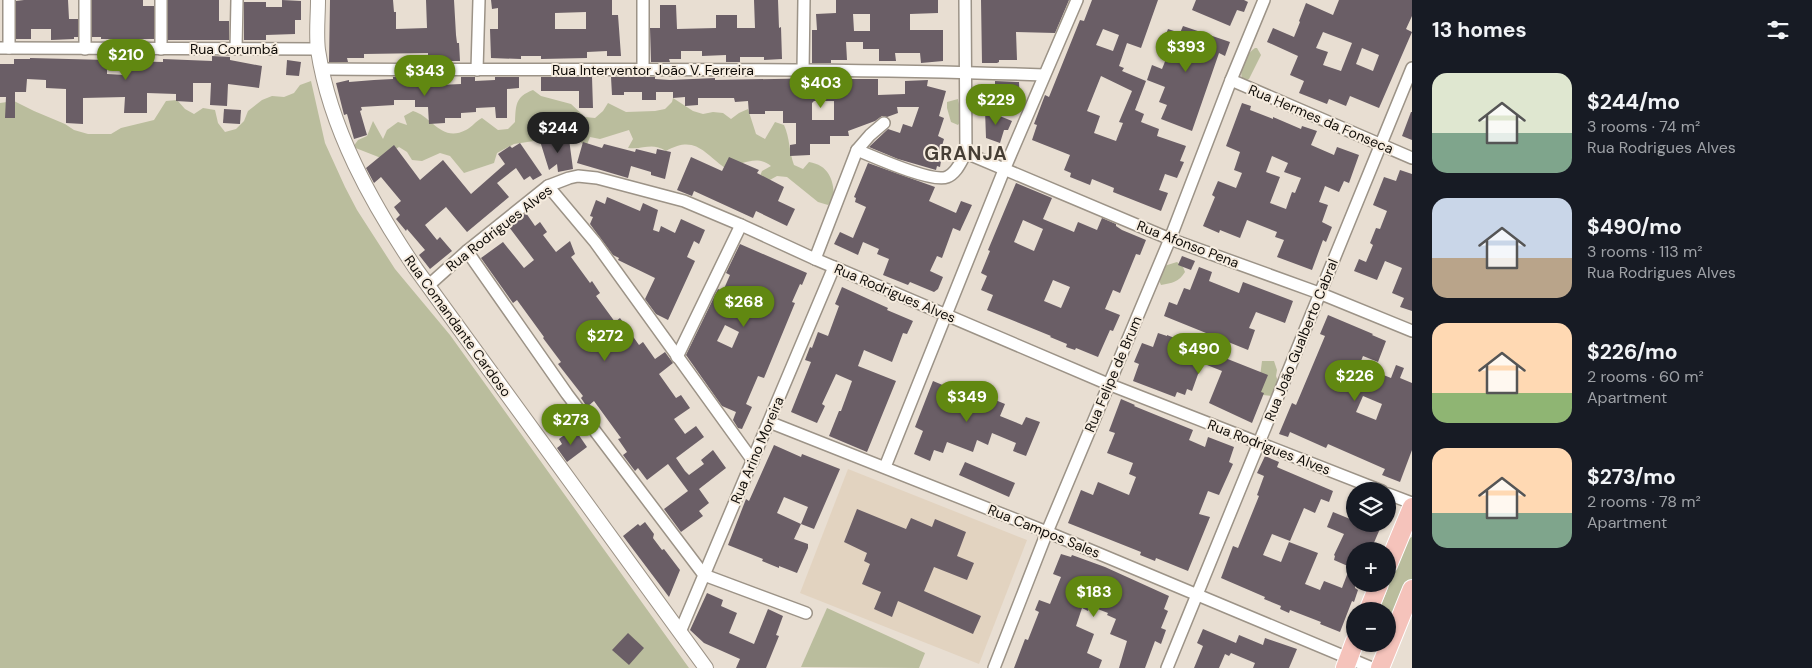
<!DOCTYPE html>
<meta charset="utf-8">
<style>
body{margin:0;font-family:"DM Sans",sans-serif;background:#20242c;color:#f1f3f6;height:100vh;display:flex;flex-direction:column;font-size:19px;white-space:nowrap}
*{box-sizing:border-box;margin:0}
p{font-size:16px;color:#9ea1a6}
.icon{flex:none;width:28px;height:28px;fill:none;stroke:currentColor;stroke-width:2;stroke-linecap:round;stroke-linejoin:round}
.map{position:relative;flex:1;overflow:hidden}
.sheet{display:flex;flex-direction:column;background:#171b24;width:400px}
.sheet>*{flex:none}
.controls{position:absolute;left:1346px;top:482px;display:grid;gap:10px}
.controls a{display:grid;place-items:center;width:50px;height:50px;border-radius:50%;background:#171b24;box-shadow:0 1px 4px #0004;font-size:25px}
.price{position:absolute;translate:-50% -42px;padding:0 11px;border-radius:18px;background:#618811;color:#fff;font-size:16px;line-height:32px;filter:drop-shadow(0 1px 2px #0008)}
.price::after{content:'';position:absolute;left:50%;top:30px;width:15px;height:11px;margin-left:-8px;background:inherit;clip-path:polygon(0 0,100% 0,50% 100%)}
.price.selected{background:#222;color:#fff}
ul{padding:0;list-style:none}
li{display:flex;align-items:center;gap:15px;height:125px;padding:0 20px}
li span{display:grid;place-items:center;flex:none;width:140px;height:100px;border-radius:15px;color:#555}
li>.icon{margin-inline-start:auto}
span .icon{width:60px;height:60px;fill:#fffc;stroke-width:1}
li b{font-size:21px}
h2{display:flex;justify-content:space-between;align-items:center;height:60px;padding:0 20px;font-size:21px}
main{display:flex;flex:1;min-height:0}
.map>svg:first-child{display:block}
</style>
<main>
<div class="map">
<svg width="1412" height="668" viewBox="0 0 1412 668">
<rect width="100%" height="100%" fill="#e8ded2"/>
<path fill="#e2d3c0" d="M848 469 1027 540 979 664 800 593Z"/>
<g fill="#babd9d">
<path d="M1255 48H1257L1261 55 1249 79 1243 82C1238 70 1244 56 1255 48Z"/>
<path d="M311 81 325 143 345 187 357 210 395 269 450 335 689 668H0V103L14 101 34 111 65 124 74 130 88 134H111L121 128 154 120 166 101 177 100 185 109 194 114 203 108 215 110 218 123 225 132 236 129 244 121 248 111 262 100 272 96 284 97 294 93 300 85Z"/>
<path d="M533 90 541 96 571 104 585 117 595 118 603 111 608 103 626 112 655 111 665 109 672 102 673 98 693 111 703 114 713 112 723 113 731 119 739 113 748 109 756 134 765 139 775 122 784 125C790 138 789 152 794 165L803 169 809 162C828 165 834 179 834 198L828 205 818 202 787 177 777 176 768 181H758L762 171 771 166C756 154 742 165 725 168 703 152 695 135 666 151 651 142 644 150 628 148L633 139 629 130 600 139 590 137 586 147 572 134 562 138 553 135 534 141 514 144 497 153 494 163 464 173 450 156 440 153 422 161 412 160 407 152 399 147 381 158 353 147 358 140 367 136 373 121 383 139 387 130 398 122 407 125 404 116 413 111C432 116 441 143 466 130 472 127 476 121 482 118L498 130 508 129 515 122C516 105 515 97 533 90Z"/>
<path d="M958 99 962 119 958 125 951 122 947 108V102Z"/>
<path d="M1177 262 1183 267 1185 272C1179 282 1172 283 1161 285L1157 276 1164 266Z"/>
<path d="M1262 361H1274L1277 370 1276 376 1281 389 1273 396 1263 395 1258 392Z"/>
<path d="M1412 537V579L1388 639V611H1379L1406 540Z"/>
<path d="M827 608 925 653 919 668 801 667Z"/>
</g>
<g fill="#6a5e66" fill-rule="evenodd">
<path d="M24 0H68L69 19H78V37H74V39L51 40V29H31V39H16V1Z"/>
<path d="M92 0H143V6H154V39H101V37H92Z"/>
<path d="M168 0H219V21H229V40H168Z"/>
<path d="M282 0 301 1V20H295V34L266 35V40H244V2H266V7H282Z"/>
<path d="M330 0H393L394 12H396V29L427 28 426 0H454L456 35 457 43H459L460 61H445V59H428V53L364 54V58H347L348 62H329Z"/>
<path d="M491 0H612V15H618L621 56H607V51L587 52V58L541 59V56H521V59L491 58 490 29H498V8L492 9ZM586 12V29H555V13Z"/>
<path d="M754 0H778L779 28 781 27 782 59 764 60V57H740V62H726V55L702 56V51H681V59H669L670 62H651L650 28H660V5H676L677 29 716 28V15H737V28H755Z"/>
<path d="M836 0H938V13L910 14V30H943V61L921 63 920 53H895L896 61H879V49H863V42H846L847 60H831V63H812V30H817L816 14 836 13ZM853 14H870V31H854Z"/>
<path d="M981 0H1069L1055 33 1016 32 1017 60H999V62L997 63H982Z"/>
<path d="M1092 0H1158L1141 48 1127 43 1119 66 1124 68 1122 71 1146 81 1135 110 1144 114 1141 122 1159 129 1157 136 1186 146 1180 161 1184 162 1177 178 1165 174 1159 190 1168 193 1161 211 1113 192 1114 188 1092 179 1090 185 1070 177 1071 173 1064 170 1070 155 1032 140 1037 125 1034 124 1045 95 1049 97 1080 20 1084 21ZM1103 29 1119 35 1113 51 1096 45ZM1101 76 1132 91 1119 122 1123 123 1116 141 1094 133 1100 116 1087 111Z"/>
<path d="M1196 0H1244L1248 2 1244 12 1237 10 1230 26 1192 10Z"/>
<path d="M1339 0H1412V16L1406 29 1412 32 1379 108 1350 96 1346 106 1329 99 1327 104 1299 93 1304 81 1290 75 1298 56 1267 42 1273 28 1294 37 1300 22 1299 21 1306 3 1333 15ZM1323 32 1352 43 1341 71 1323 65 1328 52 1316 48ZM1362 48 1379 55 1373 71 1356 64Z"/>
<path d="M1183 26 1230 42 1225 56 1219 53 1192 131 1161 119 1167 105 1159 102 1165 87 1147 80 1152 65 1162 69 1168 54 1160 50 1168 29 1180 33Z"/>
<path d="M212 56 230 57V60L262 66 259 88 228 84 227 106 210 105 211 83H193V102L176 101V94L147 93V113H124L125 97 83 98V124L66 123V89L46 88V80L27 79 26 92H15V118H5L6 97H0V64H14V59H30V58L107 60V74L125 75V61L163 62V59L212 61Z"/>
<path d="M287 60 301 62 299 76 286 75Z"/>
<path d="M393 77H439V85L461 84V77H475V81L495 80V77H519V88L507 89V118H496L495 107 476 108V112L461 113V118H445V123L429 124 428 107H415V100H394V105L361 107 362 110 360 111 367 135 354 139 347 114 344 115 336 83 349 80V82L374 80 393 79Z"/>
<path d="M541 77H592L593 108H579V91H541Z"/>
<path d="M611 77H655V79L670 80 715 78V80L826 78V84H847V79H878V95L905 94V81L928 80 927 86 946 91 939 116 944 118 938 136 944 139 940 152 945 154 943 162 941 161 940 167 937 166 936 170 898 159 869 147 888 129 900 133 903 124 912 127 919 107H897L898 113 887 117 882 116 875 121 848 131 849 136H830V144H810V155L790 156V145L796 144V123H783V111H765V114H749L748 101 735 102 734 98H698V105L685 106V97L673 98V92H656V100H642V92H624V95H612ZM814 101H834V120H812V103Z"/>
<path d="M995 81 1019 82 1020 107 985 109V107H982V92H995Z"/>
<path d="M1242 103 1251 106 1250 110 1273 119V117L1301 129 1302 126 1317 131 1311 145 1334 155 1337 147 1359 155 1349 183 1344 181 1339 192 1325 186 1319 202 1328 205 1322 222 1332 227 1326 242 1323 240 1312 270 1277 257 1284 240 1275 237 1277 232 1247 220 1240 238 1220 230 1219 233 1203 226 1215 197 1212 195 1218 181 1236 188 1242 173 1234 170 1240 152 1226 146ZM1272 156 1288 163 1284 172 1301 178 1295 193 1292 192 1286 209 1270 203 1280 177 1266 172Z"/>
<path d="M224 109 241 110 240 124 223 123Z"/>
<path d="M985 110 1012 121 1008 130H1004L1000 143 986 138Z"/>
<path d="M1411 112H1412V140L1402 136Z"/>
<path d="M554 138V141L569 139 573 169 558 172 557 164 549 170 540 141Z"/>
<path d="M583 142 602 148 604 144 635 152 636 149 656 154 657 149 671 152 665 179 651 175V172L631 166 628 178 577 163Z"/>
<path d="M520 143 542 175 533 180 530 176 524 180 516 168 497 183 509 197 467 232 446 207 425 225 437 240 440 237 452 251 430 269 419 255 425 250 407 229 406 231 396 219 400 215 394 207 401 201 381 177 374 183 366 168 394 145 420 180 443 160 471 194 505 164 498 154 510 146 512 148Z"/>
<path d="M691 157 722 171 729 157 759 170 757 173 784 187 778 201 795 209 787 226 756 211 753 218 694 191 692 196 677 190Z"/>
<path d="M868 163 935 187 929 201 956 213 961 201 972 205 960 231 953 228 942 258 937 256 930 271 943 277 938 289 934 292 910 282 908 285 883 275 889 259 877 254 879 249 863 242 858 255 834 244 840 232 853 238 866 207 855 202 856 198 854 197Z"/>
<path d="M1400 170 1412 174V311L1400 307 1404 298 1392 293 1402 268 1385 261 1377 280 1354 271 1359 259 1366 262 1373 245 1370 243 1376 228 1380 229 1387 211 1373 205 1384 177 1396 181Z"/>
<path d="M1016 183 1052 198 1043 219 1074 232 1078 222 1097 230 1102 218 1116 224V226L1122 230 1146 240 1140 255 1136 254 1120 293 1113 290 1105 309 1120 315 1113 331 1110 330 1098 357 1076 348 1075 350 1066 347 1067 344 1050 337 1051 336 987 310 993 295 981 290 987 276 981 273 990 251 988 250ZM1023 220 1043 229 1034 251 1014 242ZM1053 280 1070 287 1061 308 1044 301Z"/>
<path d="M607 197 640 211 643 203 658 210 653 230 659 232 661 226 675 233 681 219 705 230 699 244 694 241 687 257 695 261 668 320 656 314 645 299 655 278 618 260 619 258 613 255 590 224 593 217 590 216 596 200 605 204Z"/>
<path d="M526 213 535 226 540 222 547 232 543 235 556 252 570 241 575 254 571 257 590 283 592 281 600 293 596 296 615 322 620 318 639 345 643 342 655 359 665 352 673 363 659 374 676 398 681 395 690 408 674 419 685 434 696 426 704 437 676 458 685 471 689 475 704 464 701 460 713 450 726 468 699 489 709 503 699 511 703 516 681 532 664 509 688 491 668 464 647 480 638 468 635 471 623 455 627 452 618 439 621 438 594 401 587 407 581 398 583 396 558 364 561 362 543 338 544 337 517 300 513 303 481 258 503 242 524 268 534 260 509 227Z"/>
<path d="M740 244 807 273 802 285 800 284 792 302 795 303 764 378 758 376 746 404 752 407 742 429 738 428 733 420 736 412 722 406 686 355 718 289 723 291 730 275 726 273ZM725 325 739 332 732 348 717 341Z"/>
<path d="M1182 256 1195 261 1191 270 1178 265Z"/>
<path d="M1199 267 1212 272 1209 281 1239 293 1243 282 1293 301 1285 323 1256 312 1249 328 1255 330 1248 350 1164 316 1169 302 1177 305 1184 288 1190 290Z"/>
<path d="M842 287 888 308 887 310 913 321 907 334 903 333 892 362 864 350 858 366 896 381 867 452 829 436 839 411H841L852 381 836 374 822 404 825 406 817 423 791 412 811 362 805 360 810 347 812 348 818 332 828 336 839 306 835 304Z"/>
<path d="M1328 315 1373 334 1372 335 1386 341 1378 362 1363 356 1353 381 1370 388 1376 372 1391 378 1396 365 1404 368 1400 378 1412 383V450L1400 482 1382 475 1385 469 1328 444 1326 448 1290 432 1288 437 1279 434 1292 403 1296 405 1325 336 1320 334ZM1363 396 1382 404 1376 420 1356 412Z"/>
<path d="M1158 333 1167 336V335L1268 375 1261 392 1264 393 1252 423 1209 403 1222 371 1202 363 1192 391 1187 389 1185 395 1177 392 1175 397 1133 381 1139 364 1134 362 1142 343 1153 347Z"/>
<path d="M933 381 969 396 971 390 1005 404 1000 416 1022 425 1026 417 1040 422 1026 456 1013 451 1016 443 992 433 988 445 977 440 973 452 947 442 943 453 934 450 930 461 914 454 923 431 915 427Z"/>
<path d="M1121 399 1135 405 1134 406 1193 430 1189 440 1205 447 1208 437 1234 447 1229 462 1233 464 1219 495 1208 491 1199 514 1210 517 1188 571 1156 558 1155 561 1140 555 1141 552 1068 523 1081 490 1093 495 1098 482 1129 495 1136 477 1129 474 1133 463 1107 453 1115 433 1109 431Z"/>
<path d="M576 431 587 447 567 462 557 448 562 444 559 439 567 433 569 436Z"/>
<path d="M774 445 801 457 802 454 840 469 814 529 801 524 808 507 784 497 777 513 801 524 794 539 808 544V548L797 573 779 566V568L762 561 763 559 728 545 746 499 749 501Z"/>
<path d="M1265 456 1279 462 1277 467 1279 468 1333 491 1329 502 1321 499 1315 513 1304 508 1290 541 1272 534 1263 555 1281 562 1289 542 1318 553 1305 584 1320 590 1324 581 1342 588 1350 567 1334 560 1335 556 1334 555 1344 534 1327 527 1333 512 1355 521V524H1382L1373 545 1368 544 1365 551H1355V588L1358 590 1354 602 1352 601 1340 632 1320 624 1321 622 1290 610 1289 613 1280 609 1281 606 1264 599 1265 597 1221 578 1233 546 1238 548 1259 496 1257 495 1264 476 1257 473Z"/>
<path d="M965 462 1015 483 1009 497 959 475Z"/>
<path d="M857 509 906 529 911 518 932 527 935 519 966 532 957 556 974 563 967 580 934 567 924 591 981 616 973 634 898 601 892 617 874 609 881 592 862 584 870 564 864 561 867 553 844 542Z"/>
<path d="M645 522 654 534 653 538 662 550 664 549 680 570 669 597 623 536 638 524 640 526Z"/>
<path d="M1061 554 1071 557 1072 555 1105 567 1169 596 1164 609 1168 611 1161 628 1166 630 1161 644 1155 641 1145 668H1119L1127 641 1110 634 1116 619 1107 615 1108 613 1090 606 1088 611 1082 608 1076 626 1094 634 1087 653 1102 660 1099 668H1014L1025 639 1028 640 1039 612 1035 610 1039 600 1050 604 1061 577 1053 574Z"/>
<path d="M707 593 723 600 721 606 737 613 729 633 754 644 768 609 783 616 776 635 779 636 766 668H736L740 659 704 643 690 630Z"/>
<path d="M1203 629 1236 643 1239 635 1263 645 1265 638 1297 649 1289 668H1253L1255 663 1231 653 1229 656 1225 654 1219 668H1194L1203 646 1197 643Z"/>
<path d="M628 633 644 648 629 665 612 650Z"/>
</g>
<g fill="none" stroke-linecap="round" stroke-linejoin="round">
<g stroke="#9c9387" stroke-width="14">
<g id="minor">
<path d="M0 48 318 49"/>
<path d="M9 48V0"/>
<path d="M85 49V0"/>
<path d="M161 49V0"/>
<path d="M236 49 237 0"/>
<path d="M323 69C563 71 804 66 1044 75"/>
<path d="M477 70 479 0"/>
<path d="M643 70V0"/>
<path d="M803 71 804 0"/>
<path d="M1231 80 1412 158"/>
<path d="M857 150C874 157 932 183 947 177 957 173 961 161 966 153L965 0"/>
<path d="M966 153 1170 239 1319 293 1412 331"/>
<path d="M548 186 595 242 753 461"/>
<path d="M467 251 567 394 704 575 806 613"/>
<path d="M815 259 857 150 870 135 884 123"/>
<path d="M429 285 467 251 548 186 569 178 578 176 597 178 684 201 741 225 815 259 1108 384 1382 491"/>
<path d="M677 357 741 225"/>
<path d="M769 422 1047 532 1372 668"/>
<path d="M885 467 1004 170 1077 0"/>
<path d="M1388 494 1412 503"/>
<path d="M680 632 834 267"/>
<path d="M994 668 1047 532 1170 239 1231 80 1264 0"/>
<path d="M1167 668 1412 68"/>
</g>
</g>
<g stroke="#9c9387" stroke-width="16">
<path id="tertiary" d="M318 0C318 16 316 34 318 50 330 129 372 204 416 269L706 668"/>
</g>
<g stroke="#fff" stroke-width="20">
<g id="primary">
<path d="M1388 565 1412 507"/>
<path d="M1368 611 1379 584"/>
<path d="M1345 668 1355 641"/>
<path d="M1380 668 1412 589"/>
</g>
</g>
<use href="#minor" stroke="#fff" stroke-width="11"/>
<use href="#tertiary" stroke="#fff" stroke-width="14"/>
<use href="#primary" stroke="#f5c3bb" stroke-width="18"/>
</g>
<g text-anchor="middle" dominant-baseline="central" stroke-width="4" stroke-linejoin="round" paint-order="stroke">
<g font-size="14" fill="#0f0c08" stroke="#f6ecdf">
<text x="234" y="49">Rua Corumbá</text>
<text x="653" y="70">Rua Interventor João V. Ferreira</text>
<text transform="translate(1321 119) rotate(23)">Rua Hermes da Fonseca</text>
<text transform="translate(499 228) rotate(-38)">Rua Rodrigues Alves</text>
<text transform="translate(1188 244) rotate(21)">Rua Afonso Pena</text>
<text transform="translate(895 293) rotate(23)">Rua Rodrigues Alves</text>
<text transform="translate(458 326) rotate(54)">Rua Comandante Cardoso</text>
<text transform="translate(1301 340) rotate(-68)">Rua João Gualberto Cabral</text>
<text transform="translate(1113 374) rotate(-67)">Rua Felipe de Brum</text>
<text transform="translate(1269 447) rotate(21)">Rua Rodrigues Alves</text>
<text transform="translate(757 450) rotate(-67)">Rua Arino Moreira</text>
<text transform="translate(1044 531) rotate(22)">Rua Campos Sales</text>
</g>
<g font-size="19" font-weight="bold" letter-spacing="1" fill="#463e35" stroke="#f6ecdf">
<text x="966" y="153">GRANJA</text>
</g>
</g>
</svg>
<div class="controls">
<a><svg class="icon" aria-label="layers" viewBox="0 0 24 24"><path d="M12 4l9 5-9 5-9-5zM3 14l9 5 9-5"/></svg></a>
<a>+</a>
<a>−</a>
</div>
<b class="price" style="left:1186px;top:73px">$393</b>
<b class="price" style="left:126px;top:81px">$210</b>
<b class="price" style="left:425px;top:97px">$343</b>
<b class="price" style="left:821px;top:109px">$403</b>
<b class="price" style="left:996px;top:126px">$229</b>
<b class="price selected" style="left:558px;top:154px">$244</b>
<b class="price" style="left:744px;top:328px">$268</b>
<b class="price" style="left:605px;top:362px">$272</b>
<b class="price" style="left:1199px;top:375px">$490</b>
<b class="price" style="left:1355px;top:402px">$226</b>
<b class="price" style="left:967px;top:423px">$349</b>
<b class="price" style="left:571px;top:446px">$273</b>
<b class="price" style="left:1094px;top:618px">$183</b>
</div>
<section class="sheet">
<h2>13 homes<svg class="icon" aria-label="filters" viewBox="0 0 24 24"><path d="M4 7h16M4 17h16"/><circle cx="9" cy="7" r="2"/><circle cx="15" cy="17" r="2"/></svg></h2>
<ul>
<li><span style="background:linear-gradient(#dfe7d0 60%,#7fa58c 0)"><svg class="icon" aria-label="home" viewBox="0 0 24 24"><path d="M3 11l9-7 9 7M6 9v11h12V9"/></svg></span><div><b>$244/mo</b><p>3 rooms · 74 m²</p><p>Rua Rodrigues Alves</p></div></li>
<li><span style="background:linear-gradient(#c9d6e8 60%,#b9a48a 0)"><svg class="icon" aria-label="home" viewBox="0 0 24 24"><path d="M3 11l9-7 9 7M6 9v11h12V9"/></svg></span><div><b>$490/mo</b><p>3 rooms · 113 m²</p><p>Rua Rodrigues Alves</p></div></li>
<li><span style="background:linear-gradient(#ffd9b3 70%,#8fb573 0)"><svg class="icon" aria-label="home" viewBox="0 0 24 24"><path d="M3 11l9-7 9 7M6 9v11h12V9"/></svg></span><div><b>$226/mo</b><p>2 rooms · 60 m²</p><p>Apartment</p></div></li>
<li><span style="background:linear-gradient(#ffd9b3 65%,#7fa58c 0)"><svg class="icon" aria-label="home" viewBox="0 0 24 24"><path d="M3 11l9-7 9 7M6 9v11h12V9"/></svg></span><div><b>$273/mo</b><p>2 rooms · 78 m²</p><p>Apartment</p></div></li>
</ul>
</section>
</main>
